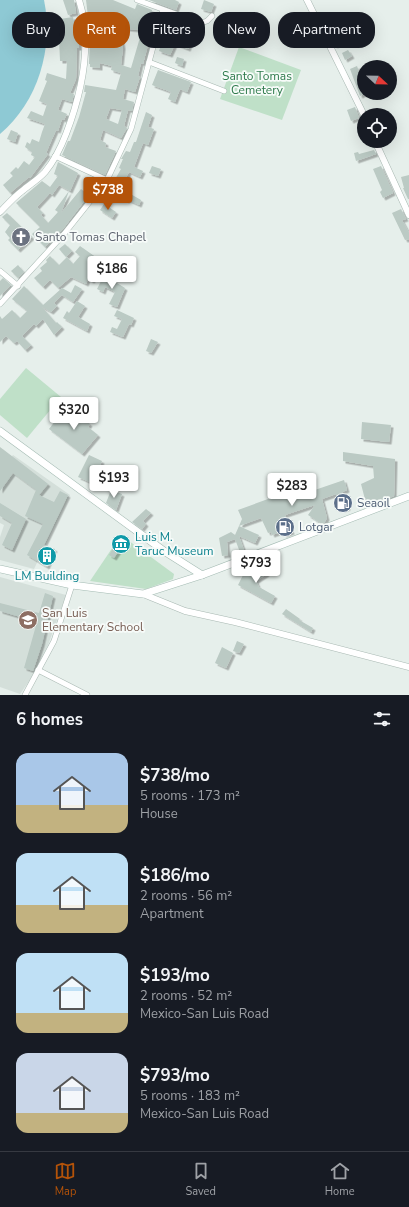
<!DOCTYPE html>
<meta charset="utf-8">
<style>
body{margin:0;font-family:"Nunito Sans",sans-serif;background:#242831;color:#f1f3f6;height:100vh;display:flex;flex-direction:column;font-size:15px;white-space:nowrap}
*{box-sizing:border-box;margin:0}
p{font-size:13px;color:#9ea1a6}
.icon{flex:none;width:22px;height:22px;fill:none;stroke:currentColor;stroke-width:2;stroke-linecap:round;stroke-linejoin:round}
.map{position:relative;height:695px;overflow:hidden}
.drawer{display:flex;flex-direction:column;background:#171b24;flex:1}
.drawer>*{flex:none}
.guide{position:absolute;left:12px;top:12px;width:385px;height:36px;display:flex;gap:8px}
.needle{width:26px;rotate:112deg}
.fabs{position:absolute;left:357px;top:60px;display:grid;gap:8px}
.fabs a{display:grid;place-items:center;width:40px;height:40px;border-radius:50%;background:#171b24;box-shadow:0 4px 16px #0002;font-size:20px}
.price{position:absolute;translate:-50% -34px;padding:0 9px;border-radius:4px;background:#fff;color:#222;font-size:13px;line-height:26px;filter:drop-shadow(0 1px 2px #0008)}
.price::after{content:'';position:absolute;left:50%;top:24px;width:12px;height:9px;margin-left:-6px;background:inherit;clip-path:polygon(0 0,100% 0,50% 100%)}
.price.selected{background:#b45309;color:#fff}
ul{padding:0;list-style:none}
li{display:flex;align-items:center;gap:12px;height:100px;padding:0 16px}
li span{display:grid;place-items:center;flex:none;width:112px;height:80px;border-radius:12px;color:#555}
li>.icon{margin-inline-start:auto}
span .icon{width:48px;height:48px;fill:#fffc;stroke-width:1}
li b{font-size:17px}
h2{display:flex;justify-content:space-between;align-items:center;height:48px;padding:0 16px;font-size:17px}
.pill{padding:0 14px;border-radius:16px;background:#171b24;box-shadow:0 4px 16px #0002;font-size:14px;line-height:36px}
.pill.selected{background:#b45309;color:#fff}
.dock{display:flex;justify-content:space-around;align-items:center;height:56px;border-top:1px solid #363941;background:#171b24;font-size:11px;color:#9ea1a6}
.dock a{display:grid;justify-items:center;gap:2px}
.dock .selected{color:#b45309}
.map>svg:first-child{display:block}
</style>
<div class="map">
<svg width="409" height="695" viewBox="0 0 409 695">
<defs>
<filter id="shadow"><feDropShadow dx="2.5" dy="2.5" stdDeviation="0" flood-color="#0004"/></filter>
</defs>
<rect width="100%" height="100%" fill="#e6efeb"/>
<g fill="#d4dfda">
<path d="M13 455 70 495 34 569 0 560V537L4 525 0 523V471Z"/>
<path d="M0 577 66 595 48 645 32 677 20 694 0 687Z"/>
</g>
<g fill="#bfe0c8">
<path d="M239 47 301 70 282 120 220 99Z"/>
<path d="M26 368 61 397 27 438 0 415V399Z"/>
<path d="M121 535 174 574 173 579 146 589 90 581Z"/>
</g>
<path fill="#8ec9d4" d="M0 0H44C54 48 38 102 0 134Z"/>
<g fill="#bbcac4" fill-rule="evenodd" filter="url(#shadow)">
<path d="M63 0H74L76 13 68 15Z"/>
<path d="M86 0H113L135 9 137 4 152 10 149 41 143 64 141 63 138 76 140 77 135 92 125 89 123 99 134 102 132 111 128 110 124 126 127 128 121 138 103 130 100 140 106 143 105 147 116 151 105 175 62 155 68 141H70L79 117 86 92H84L85 85 116 90 121 73 111 70 112 66 100 63V68L90 67V64H89L90 35H94V45H108L107 32 92 35 91 24 89 25ZM120 28 139 30V34H141L131 68 121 65 123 47ZM110 108 122 110 118 124 106 119Z"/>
<path d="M149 0H175L179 2 176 10Z"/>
<path d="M204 0 214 4 211 12 201 9Z"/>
<path d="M330 13 344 41 335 46 322 17Z"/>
<path d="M73 17 75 27H79L81 42H79V48H77L76 79 70 93 74 94 72 102 62 99 58 110 67 114 64 120 62 119 58 131 56 130 46 153 48 154 30 178 29 177 10 193 3 185 13 176 10 173 16 167 18 169 24 161 29 165 35 157 31 155 32 152 25 147 27 142 30 144 32 139 39 142 42 132 45 124 27 118 31 111 43 116 47 104 39 101 47 81 45 80 47 73 66 79 67 61H60L59 39H57L55 34 63 32 60 19Z"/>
<path d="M170 17 178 20 174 32 187 37 185 43 190 44 188 49 175 44 170 55 159 51 162 42 165 43 169 33 165 31Z"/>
<path d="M348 50 352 56 345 60 342 53Z"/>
<path d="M177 57 184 59 182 66 175 63Z"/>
<path d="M357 66 364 86V94L360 96 350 69Z"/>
<path d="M158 70 191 82 187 92 180 89 175 102 168 99 171 92 152 85Z"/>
<path d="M355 107 359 118 351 121 347 110Z"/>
<path d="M146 112 152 115 148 127 154 129 148 145 143 143 134 167 143 171 140 177 129 172 120 188 141 200 139 205 128 200 127 201 112 192 118 183 114 181 121 169 119 168 123 159H121L126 151 130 152 134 142H136Z"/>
<path d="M11 130 18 133 15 142 7 139Z"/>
<path d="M374 150 376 154 356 161 354 153 358 152 359 154Z"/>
<path d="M58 162 78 173 70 191 59 185 52 195 50 193 37 207 43 213 41 215 48 223 58 212 55 210 69 191 61 213 81 189 86 193 92 180 98 183 63 229 45 247 32 234 40 227 16 203 42 181 50 187 58 176 54 174Z"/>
<path d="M152 166 161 169 158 176 149 173Z"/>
<path d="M381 166 393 193 383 198 380 192 382 190 373 169Z"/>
<path d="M409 175V199H408L403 188H404L401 177Z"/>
<path d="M104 204 116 212 112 218 100 210Z"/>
<path d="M401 209 406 219 402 220 409 233V239L405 240 392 213Z"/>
<path d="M7 213 32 237 18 250 8 240 10 238 5 232 10 225 2 217Z"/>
<path d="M65 244 72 251 66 257 59 249Z"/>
<path d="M80 246 97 258 95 261 101 265 92 281 88 279 86 284 71 277 58 288 50 280 43 287 34 278 42 271 40 268 47 262 46 260 50 256 59 265 67 257 73 264 80 256 75 252Z"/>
<path d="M18 265 24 272 18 278 11 271Z"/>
<path d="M104 275 125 288 117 307 109 304 115 292 105 287 103 292 97 289Z"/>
<path d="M3 278 11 285 0 296V281Z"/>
<path d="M75 285 82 289 73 302 62 295 54 303 57 306 51 312 42 307 56 323 57 322 62 327 54 335 43 319 36 326 34 324 22 336 31 345 25 350 17 341 14 343 6 336 0 342V316L2 319 12 310 20 318 27 311 12 299 24 286 43 305 62 288 71 293Z"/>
<path d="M77 301 85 306 78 317 90 324 87 331 63 318 67 311 69 313Z"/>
<path d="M117 310 134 318 131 325 129 324 123 337 110 332 112 327 117 329 122 319 114 316Z"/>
<path d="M151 339 158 342 151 353 146 351Z"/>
<path d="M64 409 71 415 74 412 90 424 88 427 98 435 82 454 49 429Z"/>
<path d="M362 422 391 425 389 442 361 439Z"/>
<path d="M0 447 48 484 39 495 54 502 60 491 68 495 44 545 55 549 47 567 27 555 43 524 25 516 36 490 13 473 0 491Z"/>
<path d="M343 452 395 459 394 496 367 507 361 484 374 478 373 466 343 461Z"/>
<path d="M89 455 102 461 92 483 78 477Z"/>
<path d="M109 466 121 471 112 490 101 485Z"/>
<path d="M344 480 347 490 342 492 348 508 342 510 336 494 322 499 327 518 324 523 322 524 308 515 315 505 285 515 292 532 284 535 283 531 272 535 271 532 268 533 261 518 239 526 242 519 238 510 301 487 309 492Z"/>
<path d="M111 490 122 494 116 510 106 503Z"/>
<path d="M0 503 26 519 12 550 2 545 12 523 0 516Z"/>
<path d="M146 509 151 513 143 521 146 524 142 529 132 522Z"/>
<path d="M239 526 259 535 255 543 239 536 245 553 241 555 235 539 227 542 228 555 222 556 219 538 231 532 235 535Z"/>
<path d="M120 537 127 541 123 550 120 549 114 558 109 555Z"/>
<path d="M263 566 267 574 256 581 259 587 275 596 271 603 238 585 243 575 246 576Z"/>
<path d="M45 593 53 596 42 644 33 671 24 668 37 622 0 611V603L39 613Z"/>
<path d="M286 609 300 619 299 620 313 628 311 632 282 614Z"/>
<path d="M237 641 244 644 239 653 233 651Z"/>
<path d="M222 647 233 653 226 668 215 663Z"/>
</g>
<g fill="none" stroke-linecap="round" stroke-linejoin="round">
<g stroke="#a8b8b2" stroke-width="6">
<g id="minor">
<path d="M137 0 201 23 207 21 212 16"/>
<path d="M149 62 224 91"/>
<path d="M55 156 107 180"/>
<path d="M0 271 18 286"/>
<path d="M0 304 64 234 107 180 131 129 163 10"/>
<path d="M38 670 87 695"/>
<path d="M25 695 54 641 72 585"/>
</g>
</g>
<g stroke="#a8b8b2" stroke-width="7">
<g id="tertiary">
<path d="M307 0 364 115"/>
<path d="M375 141 409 215"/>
<path d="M0 212C7 205 14 197 22 191 29 185 39 179 45 172 54 161 61 147 66 134 82 92 93 44 79 0"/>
<path d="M143 594 185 611 235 622 409 667"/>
</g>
</g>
<g stroke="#a4bbb3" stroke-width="8">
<g id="secondary">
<path d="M0 431 164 551 202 575 409 496"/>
<path d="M0 569 72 585 143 594 202 575"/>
</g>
</g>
<use href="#minor" stroke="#fff" stroke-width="5"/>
<use href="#tertiary" stroke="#fff" stroke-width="6"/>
<use href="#secondary" stroke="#fff" stroke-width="7"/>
</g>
<defs>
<g id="church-disc" transform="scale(1)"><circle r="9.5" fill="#6b7280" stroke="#f7fbf9"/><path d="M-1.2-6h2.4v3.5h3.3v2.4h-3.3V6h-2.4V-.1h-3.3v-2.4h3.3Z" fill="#fff"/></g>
<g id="fuel-disc" transform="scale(1)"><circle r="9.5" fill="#5c6f8a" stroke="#f7fbf9"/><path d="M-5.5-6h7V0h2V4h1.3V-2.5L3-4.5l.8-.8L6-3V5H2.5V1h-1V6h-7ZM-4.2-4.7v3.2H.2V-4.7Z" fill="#fff"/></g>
<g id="museum-disc" transform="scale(1)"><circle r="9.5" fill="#0f9aa8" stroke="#f7fbf9"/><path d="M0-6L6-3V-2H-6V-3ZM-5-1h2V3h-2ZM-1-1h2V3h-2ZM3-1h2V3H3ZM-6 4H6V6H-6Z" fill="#fff"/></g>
<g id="building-disc" transform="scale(1)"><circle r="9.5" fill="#0f9aa8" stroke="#f7fbf9"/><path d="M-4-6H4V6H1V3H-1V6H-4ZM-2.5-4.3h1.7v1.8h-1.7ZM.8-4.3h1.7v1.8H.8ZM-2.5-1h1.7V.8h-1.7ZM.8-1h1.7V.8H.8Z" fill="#fff"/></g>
<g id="school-disc" transform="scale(1)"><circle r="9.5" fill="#8d6e63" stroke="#f7fbf9"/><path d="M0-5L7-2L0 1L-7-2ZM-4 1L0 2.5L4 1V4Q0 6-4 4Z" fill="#fff"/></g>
</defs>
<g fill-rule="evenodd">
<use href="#church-disc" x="21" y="237"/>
<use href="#fuel-disc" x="343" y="503"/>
<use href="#fuel-disc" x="285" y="527"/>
<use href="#museum-disc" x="121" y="544"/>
<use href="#building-disc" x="47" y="556"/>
<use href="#school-disc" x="28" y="620"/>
</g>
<g text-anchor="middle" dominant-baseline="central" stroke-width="3.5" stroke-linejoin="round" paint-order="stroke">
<g font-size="12" fill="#2d7a4b" stroke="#f7fbf9">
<text x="257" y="76">Santo Tomas<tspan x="257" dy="14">Cemetery</tspan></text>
</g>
<g font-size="12" fill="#5b616d" stroke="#f7fbf9" text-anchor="start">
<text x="35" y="237">Santo Tomas Chapel</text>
</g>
<g font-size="12" fill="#4e5e75" stroke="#f7fbf9" text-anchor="start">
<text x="357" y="503">Seaoil</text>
<text x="299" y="527">Lotgar</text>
</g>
<g font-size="12" fill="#0d838f" stroke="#f7fbf9" text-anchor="start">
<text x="135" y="537">Luis M.<tspan x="135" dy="14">Taruc Museum</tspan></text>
<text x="47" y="576" text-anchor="middle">LM Building</text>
</g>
<g font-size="12" fill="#785e54" stroke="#f7fbf9" text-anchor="start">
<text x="42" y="613">San Luis<tspan x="42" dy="14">Elementary School</tspan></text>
</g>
</g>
</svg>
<div class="fabs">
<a><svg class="needle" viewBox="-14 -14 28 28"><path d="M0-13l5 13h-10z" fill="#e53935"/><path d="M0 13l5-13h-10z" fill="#9ea1a6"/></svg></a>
<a><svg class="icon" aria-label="locate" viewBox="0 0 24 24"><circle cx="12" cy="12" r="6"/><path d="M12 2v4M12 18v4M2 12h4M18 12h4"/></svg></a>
</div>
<b class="price selected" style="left:108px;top:211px">$738</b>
<b class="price" style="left:112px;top:290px">$186</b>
<b class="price" style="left:74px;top:431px">$320</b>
<b class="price" style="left:114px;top:499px">$193</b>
<b class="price" style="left:292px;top:507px">$283</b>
<b class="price" style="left:256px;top:584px">$793</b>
<div class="guide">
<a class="pill">Buy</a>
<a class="pill selected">Rent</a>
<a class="pill">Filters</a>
<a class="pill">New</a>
<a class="pill">Apartment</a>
</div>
</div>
<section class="drawer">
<h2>6 homes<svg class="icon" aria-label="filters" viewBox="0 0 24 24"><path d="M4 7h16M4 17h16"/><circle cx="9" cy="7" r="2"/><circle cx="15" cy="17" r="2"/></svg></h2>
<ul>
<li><span style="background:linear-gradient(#a9c7e8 65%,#c2b280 0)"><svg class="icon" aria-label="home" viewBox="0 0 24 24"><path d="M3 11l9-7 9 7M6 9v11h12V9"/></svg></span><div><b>$738/mo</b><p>5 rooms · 173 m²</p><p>House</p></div></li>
<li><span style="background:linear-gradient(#bfe0f5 65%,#c2b280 0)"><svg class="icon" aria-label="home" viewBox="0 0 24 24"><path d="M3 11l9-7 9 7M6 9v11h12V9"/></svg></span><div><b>$186/mo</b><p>2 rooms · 56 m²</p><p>Apartment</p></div></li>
<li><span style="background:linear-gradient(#bfe0f5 75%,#c2b280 0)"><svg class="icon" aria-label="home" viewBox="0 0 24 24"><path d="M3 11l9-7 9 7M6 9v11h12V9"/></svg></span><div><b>$193/mo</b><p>2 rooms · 52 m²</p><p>Mexico-San Luis Road</p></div></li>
<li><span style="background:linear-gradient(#c9d6e8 75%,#c2b280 0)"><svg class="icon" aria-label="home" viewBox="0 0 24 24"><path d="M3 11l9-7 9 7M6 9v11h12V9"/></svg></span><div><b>$793/mo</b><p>5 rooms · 183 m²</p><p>Mexico-San Luis Road</p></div></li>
</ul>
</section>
<nav class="dock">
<a class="selected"><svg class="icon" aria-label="map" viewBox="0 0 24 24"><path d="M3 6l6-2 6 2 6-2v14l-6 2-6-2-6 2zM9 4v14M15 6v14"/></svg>Map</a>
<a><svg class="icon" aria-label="saved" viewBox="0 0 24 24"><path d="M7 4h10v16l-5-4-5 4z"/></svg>Saved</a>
<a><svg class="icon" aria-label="home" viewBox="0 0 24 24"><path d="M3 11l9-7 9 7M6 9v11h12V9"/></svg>Home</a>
</nav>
